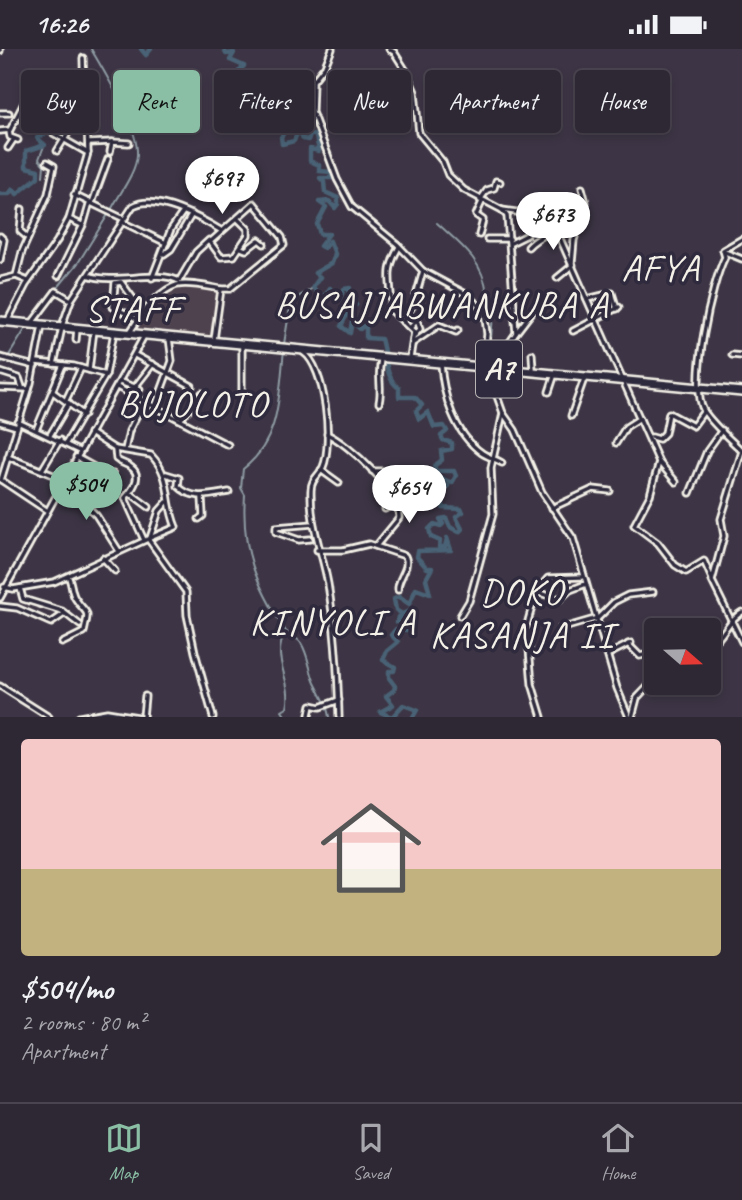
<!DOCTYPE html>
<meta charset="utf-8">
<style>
body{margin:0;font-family:Caveat,sans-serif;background:#36303c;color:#f1f3f6;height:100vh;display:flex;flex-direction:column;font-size:26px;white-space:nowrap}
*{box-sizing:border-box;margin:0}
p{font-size:23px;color:#a7a6ac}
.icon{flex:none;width:38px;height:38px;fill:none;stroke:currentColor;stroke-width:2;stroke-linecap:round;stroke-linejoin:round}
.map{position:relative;height:668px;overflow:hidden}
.sheet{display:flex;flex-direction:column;background:#2e2834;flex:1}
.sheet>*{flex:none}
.top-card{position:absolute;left:21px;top:21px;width:700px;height:63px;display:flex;gap:14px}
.needle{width:46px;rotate:110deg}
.controls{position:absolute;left:644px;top:569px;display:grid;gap:14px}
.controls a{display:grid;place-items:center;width:77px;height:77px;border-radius:7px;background:#2e2834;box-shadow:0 4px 10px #0003,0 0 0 2px #49444f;font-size:35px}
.price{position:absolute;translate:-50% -60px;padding:0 16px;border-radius:24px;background:#fff;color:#222;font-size:23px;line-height:46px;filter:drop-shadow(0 2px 4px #0008)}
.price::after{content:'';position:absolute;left:50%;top:42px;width:21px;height:16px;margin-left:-10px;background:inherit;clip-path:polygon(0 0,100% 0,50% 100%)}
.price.selected{background:#8abfa5;color:#111}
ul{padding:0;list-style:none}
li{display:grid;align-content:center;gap:14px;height:371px;padding:0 21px}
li+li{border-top:2px solid #49444f}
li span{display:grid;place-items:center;height:217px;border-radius:7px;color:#555}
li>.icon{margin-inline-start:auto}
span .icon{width:126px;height:126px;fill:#fffc;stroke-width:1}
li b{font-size:30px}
.pill{padding:0 24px;border-radius:7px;background:#2e2834;box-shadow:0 4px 10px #0003,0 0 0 2px #49444f;font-size:24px;line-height:63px}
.pill.selected{background:#8abfa5;color:#111}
.status{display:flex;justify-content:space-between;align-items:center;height:49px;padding:0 35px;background:#2e2834;direction:ltr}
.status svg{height:19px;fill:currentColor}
.menu{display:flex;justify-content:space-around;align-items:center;height:98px;border-top:2px solid #49444f;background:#2e2834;font-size:19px;color:#a7a6ac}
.menu a{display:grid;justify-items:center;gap:4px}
.menu .selected{color:#8abfa5}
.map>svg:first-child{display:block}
</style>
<div class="status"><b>16:26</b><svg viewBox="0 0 49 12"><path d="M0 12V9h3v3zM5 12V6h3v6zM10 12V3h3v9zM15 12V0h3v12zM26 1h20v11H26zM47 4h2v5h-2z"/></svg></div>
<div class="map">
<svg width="742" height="668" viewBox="0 0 742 668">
<rect width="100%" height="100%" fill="#3d3545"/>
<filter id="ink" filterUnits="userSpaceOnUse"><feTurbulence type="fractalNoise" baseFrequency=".0143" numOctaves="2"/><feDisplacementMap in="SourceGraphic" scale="14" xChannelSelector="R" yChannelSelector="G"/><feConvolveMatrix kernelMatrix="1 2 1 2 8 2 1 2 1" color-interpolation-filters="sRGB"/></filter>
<g filter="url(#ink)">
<path fill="#4e424e" d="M177 237 221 240 211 292 132 282 158 249Z"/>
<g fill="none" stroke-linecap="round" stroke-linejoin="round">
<g stroke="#8e9ba3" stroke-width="2">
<path d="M91 0C105 24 139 79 137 106 136 124 119 145 111 161"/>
<path d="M43 127 44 116 39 110 44 97"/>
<path d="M437 174C460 195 483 211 487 244L492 245C497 271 485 293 495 317"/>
<path d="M55 242 78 214 109 164"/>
<path d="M31 272 45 254"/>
<path d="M284 295 291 252 313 239"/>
<path d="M284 301C279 344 281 391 243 420L241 439 245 446C241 501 256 535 285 581 289 587 297 588 301 594 309 607 309 621 315 634 321 646 327 654 329 668"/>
<path d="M8 308 26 279"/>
<path d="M0 316 3 311"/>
<path d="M495 324 505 341"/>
<path d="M286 583C269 610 294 631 287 659L282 662 286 668"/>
</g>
<g stroke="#4a6275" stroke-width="4.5">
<path d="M141 0 146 6 151 0"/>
<path d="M224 0 226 5 234 4 230 11 244 17 237 24 242 27 248 24 261 28 263 32 256 33V37L269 38 266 47 272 59 282 58 285 63 284 68 272 66 270 71 287 80 281 88 282 95 294 92 299 80 303 90 308 91 311 85 316 87 319 102 310 100V112L319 116V122L331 123 332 129H320L324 133 325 143 338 149V155L335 159 329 152 319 153 326 158 317 175 320 185H329L320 197 324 199 330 192 335 205 332 214 315 224 320 228 313 238 317 244 325 247 330 239 339 251 344 240 350 239 348 250 356 256 351 258 341 277 350 284 352 272 360 280 366 275V289L381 290C386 305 385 330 399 339V348H415L422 356 416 362 419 370 428 363 434 378 444 377 447 382 441 387 443 391 452 394V400L441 402 442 411 434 417 436 422H454L456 427 452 434 443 430 427 433V438L434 441 440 437H448L443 442V459L461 460 463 463 456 468 462 480 459 483 450 478 446 469 440 470 443 475 441 477 434 475 429 480 431 488 440 492 439 498H445L447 489 451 501 418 502 417 508 427 519H432L426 530 430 545 416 540 409 555 399 548 394 550 396 561 402 565 409 562 411 567 407 570 398 568 397 573 410 578 407 581 396 580 391 586 398 593 387 602 383 611 395 618 394 622H389V629L395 637 394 641 386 647 393 656 380 663 392 668 403 656 417 661 413 668"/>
<path d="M0 145H9L13 140 17 145 38 128V121L26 118V102L45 96 37 89 50 83 46 76 63 74 64 59 72 57 67 51 74 48 69 42 73 37 62 35 66 27"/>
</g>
<g stroke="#f4f1e8" stroke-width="9">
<g id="minor">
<path d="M332 0 325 17 313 32 312 63 337 130 352 158 397 195 423 222 464 244 484 261 487 285 484 318"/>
<path d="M389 0 394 3 406 22 415 43 419 84 443 113 448 126 464 141 502 161 507 167 516 284 505 300 502 320"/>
<path d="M0 2V0"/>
<path d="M27 48 43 51"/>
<path d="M0 64H9"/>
<path d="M0 82 10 81 28 46"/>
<path d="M9 82 10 88 18 91"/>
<path d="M53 84 88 104"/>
<path d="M89 94 112 93"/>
<path d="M8 99 14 90"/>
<path d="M57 102 70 81"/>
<path d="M110 103 112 93 129 94"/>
<path d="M74 146 124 170"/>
<path d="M480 151 487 141 494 139 496 132 500 133"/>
<path d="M92 154 108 110"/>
<path d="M22 160 20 182 28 189"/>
<path d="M502 161 545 167 554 176 659 413 676 433"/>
<path d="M69 170 82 176"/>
<path d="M122 173 166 194"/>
<path d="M479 186 483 171 476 166 482 153"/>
<path d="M0 187 4 191 0 211"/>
<path d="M487 190H510"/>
<path d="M742 190 723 201 725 208C711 235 689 337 704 362 713 376 730 390 742 402L721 470 724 487 712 532 742 593"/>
<path d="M511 194 527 186"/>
<path d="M399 198C383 226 393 232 391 261L414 283 410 309"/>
<path d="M528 198C537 188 545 187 556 179"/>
<path d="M241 199 246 201 259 191 264 195"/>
<path d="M725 203 742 210"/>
<path d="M164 205 171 200 192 165"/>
<path d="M572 214 574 191 586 154 582 139"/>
<path d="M88 226C114 236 158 220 179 232L196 203 209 191"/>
<path d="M16 227 22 203 48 145 54 117 47 113"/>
<path d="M58 227 84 174 90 153"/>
<path d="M152 229 171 180 183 163"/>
<path d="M557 229 573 216"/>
<path d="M0 231 16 227 28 232"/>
<path d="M221 240H230L284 196 282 188 254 154 210 193 221 208 234 207 248 186V180L238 170"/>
<path d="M587 250 612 244 617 260"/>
<path d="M137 270 113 258 115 234 121 233 143 263"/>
<path d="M8 271 26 236 57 192 69 170 88 104 87 69 91 58 84 48 83 9"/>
<path d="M403 273 414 254 423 222"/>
<path d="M32 274 56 242 71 251"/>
<path d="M410 279 417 271 420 280 415 286"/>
<path d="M573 282 619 258"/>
<path d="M130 283C140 267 157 242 177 236 190 233 208 238 221 240L214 291"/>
<path d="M516 284 539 254"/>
<path d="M76 291 77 280"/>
<path d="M413 294 439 276 456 283 458 281"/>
<path d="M303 303C326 318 333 395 323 418 319 427 311 430 311 441 310 477 322 502 328 535 335 578 338 624 339 668"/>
<path d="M532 305 533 321"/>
<path d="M135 306 192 337"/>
<path d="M732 306 742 307"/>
<path d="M0 308 35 317"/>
<path d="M36 313 74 317 106 326"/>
<path d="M54 315 63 274 71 251 133 157C155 144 202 170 222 182"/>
<path d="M441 315C443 346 454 384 482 404 488 408 496 410 502 414"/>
<path d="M487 319 503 364 515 381 542 443 573 489 617 639 629 668"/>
<path d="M89 321 94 281"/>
<path d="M0 323 19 329 22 338"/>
<path d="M120 333 140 340"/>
<path d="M117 338 228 396"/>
<path d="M135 338 153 315"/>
<path d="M0 339 29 340"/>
<path d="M53 343 84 366"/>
<path d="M549 343 555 325"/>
<path d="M242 345V296"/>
<path d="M66 351 81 319"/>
<path d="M379 354C383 337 376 324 382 308"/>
<path d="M155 358 172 312 169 289"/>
<path d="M571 367 584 330"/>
<path d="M181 370 202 344"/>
<path d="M0 373 17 378"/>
<path d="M18 373 79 402"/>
<path d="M36 381 63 316"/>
<path d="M90 384 115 400 151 406C173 429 164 450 176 478L150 489"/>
<path d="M327 385C350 396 400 442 399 469L376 497"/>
<path d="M50 386 69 354"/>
<path d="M652 388 659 390 665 384 669 364 693 377 704 362"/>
<path d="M66 394 106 326 114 283"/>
<path d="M616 394 626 378 640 369"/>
<path d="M115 400 116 410C121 415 127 414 132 419 143 428 131 442 125 449L144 491"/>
<path d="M125 401 129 382 144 352"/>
<path d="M8 408 63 430"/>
<path d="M76 408 107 425H113"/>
<path d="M659 413 650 446 634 476 658 494 675 516 686 523 704 512 712 530"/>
<path d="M42 421 60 391"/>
<path d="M321 421 339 434"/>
<path d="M372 422H392L399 433"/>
<path d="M166 425 179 429 178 437C192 452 211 446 229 443"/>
<path d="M1 431 31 334 42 277"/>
<path d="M1 431 46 461"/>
<path d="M62 433 96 466 119 502"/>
<path d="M130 444 149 458"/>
<path d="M690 444 707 402 722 381"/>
<path d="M87 456 112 448"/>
<path d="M552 459 593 440 610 442"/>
<path d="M385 460 394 454"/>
<path d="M199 470 203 467 202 448"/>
<path d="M148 490 186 543 187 566 195 603 213 668"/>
<path d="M310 490 299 491 276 483V478L313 475"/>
<path d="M317 501H343L369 495 405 507C411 519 397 529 398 541"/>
<path d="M103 509 115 522"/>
<path d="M4 538 13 540 54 533 150 489 159 462 167 453"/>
<path d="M20 539 23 550 62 562 80 576"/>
<path d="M536 543 548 529 582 528"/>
<path d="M0 549 144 287"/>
<path d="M0 557 17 559 51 574 64 565"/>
<path d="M460 567 469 552 493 465 491 419 503 364"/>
<path d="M560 580 598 569 614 553 628 546 653 543"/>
<path d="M62 594 84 583C90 557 87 568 75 549 71 543 72 534 68 527"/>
<path d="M628 595 640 607 656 603"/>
<path d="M709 597C725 588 726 572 742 563"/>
<path d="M609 605 631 594"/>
<path d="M0 637 49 668"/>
<path d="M309 666 311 656 320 658 339 651"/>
<path d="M79 668 107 663 138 668"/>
<path d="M143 668 145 647"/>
<path d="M542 668 532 635 527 576 536 543 560 550 570 541 586 535"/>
<path d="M632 668 637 649 656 629"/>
</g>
</g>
<g stroke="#f4f1e8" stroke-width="12">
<path id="primary" d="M0 272 742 343"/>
</g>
<use href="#minor" stroke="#2f2a3d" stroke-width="3.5"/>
<use href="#primary" stroke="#2f2a3d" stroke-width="7"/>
</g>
</g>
<g text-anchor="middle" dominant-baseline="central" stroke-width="7" stroke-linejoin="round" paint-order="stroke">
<rect fill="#2f2a3d" stroke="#b9b5b5" stroke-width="2" x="476" y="291.5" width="46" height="57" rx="5"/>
<g font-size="32" font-weight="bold" fill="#f4f1e8">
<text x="499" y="320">A7</text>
</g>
<g font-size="37" letter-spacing="2" fill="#f4f1e8" stroke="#2f2a3d">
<text x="661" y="218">AFYA</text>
<text x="442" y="255">BUSAJJABWANKUBA A</text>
<text x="133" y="259">STAFF</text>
<text x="193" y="354">BUJOLOTO</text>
<text x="522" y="542">DOKO<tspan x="522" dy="43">KASANJA II</tspan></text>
<text x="333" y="572">KINYOLI A</text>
</g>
</g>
</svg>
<div class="controls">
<a><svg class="needle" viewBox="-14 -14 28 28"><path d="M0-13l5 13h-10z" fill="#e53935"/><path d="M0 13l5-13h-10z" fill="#a7a6ac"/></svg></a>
</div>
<b class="price" style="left:222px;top:167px">$697</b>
<b class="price" style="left:553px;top:203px">$673</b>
<b class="price selected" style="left:86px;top:473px">$504</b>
<b class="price" style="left:409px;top:476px">$654</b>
<div class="top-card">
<a class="pill">Buy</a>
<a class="pill selected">Rent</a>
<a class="pill">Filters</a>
<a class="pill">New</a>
<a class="pill">Apartment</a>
<a class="pill">House</a>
</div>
</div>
<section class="sheet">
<ul>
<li><span style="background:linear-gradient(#f6c9c9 60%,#c2b280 0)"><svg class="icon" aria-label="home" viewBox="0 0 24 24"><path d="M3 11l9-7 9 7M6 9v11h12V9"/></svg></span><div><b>$504/mo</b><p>2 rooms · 80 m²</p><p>Apartment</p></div></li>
</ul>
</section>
<nav class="menu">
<a class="selected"><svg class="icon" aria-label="map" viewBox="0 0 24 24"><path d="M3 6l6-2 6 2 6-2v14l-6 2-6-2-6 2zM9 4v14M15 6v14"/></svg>Map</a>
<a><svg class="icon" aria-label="saved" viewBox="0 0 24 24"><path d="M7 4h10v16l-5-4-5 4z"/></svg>Saved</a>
<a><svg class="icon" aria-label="home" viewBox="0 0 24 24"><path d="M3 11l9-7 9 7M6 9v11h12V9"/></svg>Home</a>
</nav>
